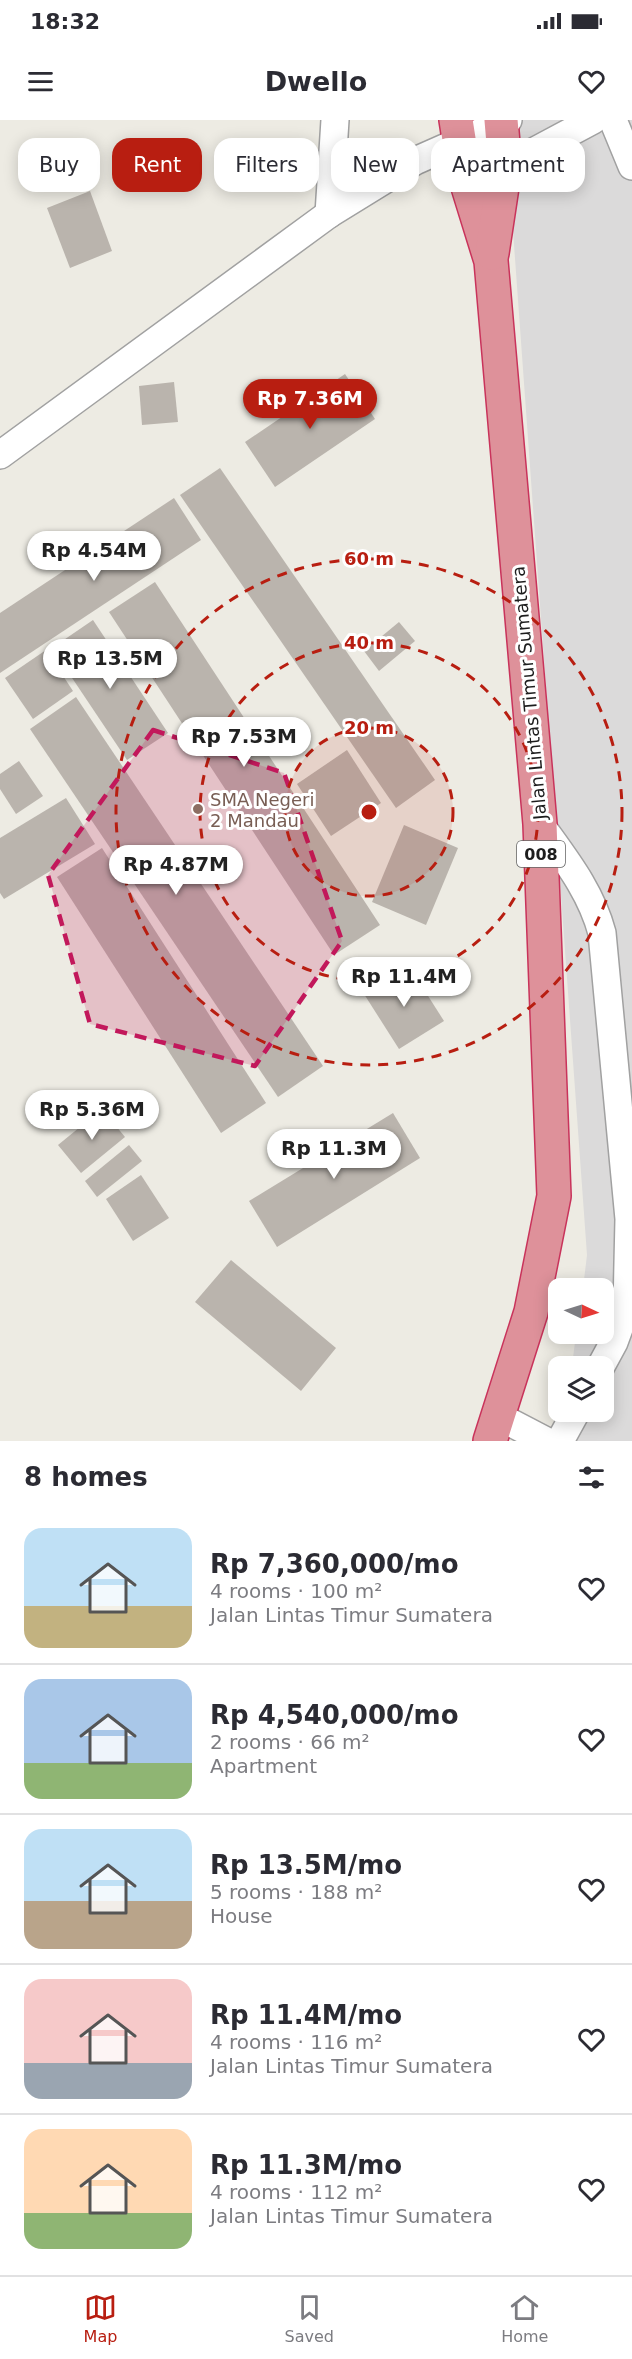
<!DOCTYPE html>
<meta charset="utf-8">
<style>
body{margin:0;font-family:"DejaVu Sans",sans-serif;background:#f2f2f3;color:#2b2b33;height:100vh;display:flex;flex-direction:column;font-size:22px;white-space:nowrap}
*{box-sizing:border-box;margin:0}
p{font-size:20px;color:#7c7c81}
.icon{flex:none;width:33px;height:33px;fill:none;stroke:currentColor;stroke-width:2;stroke-linecap:round;stroke-linejoin:round}
.map{position:relative;height:1321px;overflow:hidden}
.sheet{display:flex;flex-direction:column;background:#fff;flex:1}
.sheet>*{flex:none}
.hud{position:absolute;left:18px;top:18px;width:597px;height:54px;display:flex;gap:12px}
.needle{width:39px;rotate:94deg}
.tools{position:absolute;left:548px;top:1158px;display:grid;gap:12px}
.tools a{display:grid;place-items:center;width:66px;height:66px;border-radius:12px;background:#fff;box-shadow:0 3px 15px #0003;font-size:30px}
.price{position:absolute;translate:-50% -51px;padding:0 14px;border-radius:21px;background:#fff;color:#222;font-size:20px;line-height:39px;filter:drop-shadow(0 2px 3px #0008)}
.price::after{content:'';position:absolute;left:50%;top:36px;width:18px;height:14px;margin-left:-9px;background:inherit;clip-path:polygon(0 0,100% 0,50% 100%)}
.price.selected{background:#b81e11;color:#fff}
ul{padding:0;list-style:none}
li{display:flex;align-items:center;gap:18px;height:150px;padding:0 24px}
li+li{border-top:2px solid #e1e1e2}
li span{display:grid;place-items:center;flex:none;width:168px;height:120px;border-radius:18px;color:#555}
li>.icon{margin-inline-start:auto}
span .icon{width:72px;height:72px;fill:#fffc;stroke-width:1}
li b{font-size:26px}
h2{display:flex;justify-content:space-between;align-items:center;height:72px;padding:0 24px;font-size:26px}
.pill{padding:0 21px;border-radius:18px;background:#fff;box-shadow:0 3px 15px #0003;font-size:21px;line-height:54px}
.pill.selected{background:#b81e11;color:#fff}
.status{display:flex;justify-content:space-between;align-items:center;height:42px;padding:0 30px;background:#fff;direction:ltr}
.status svg{height:16px;fill:currentColor}
header{display:flex;justify-content:space-between;align-items:center;height:78px;padding:0 24px;background:#fff;font-size:27px;font-weight:700}
.tabs{display:flex;justify-content:space-around;align-items:center;height:84px;border-top:2px solid #e1e1e2;background:#fff;font-size:16px;color:#7c7c81}
.tabs a{display:grid;justify-items:center;gap:3px}
.tabs .selected{color:#b81e11}
.map>svg:first-child{display:block}
</style>
<div class="status"><b>18:32</b><svg viewBox="0 0 49 12"><path d="M0 12V9h3v3zM5 12V6h3v6zM10 12V3h3v9zM15 12V0h3v12zM26 1h20v11H26zM47 4h2v5h-2z"/></svg></div>
<header><svg class="icon" aria-label="menu" viewBox="0 0 24 24"><path d="M4 6h16M4 12h16M4 18h16"/></svg>Dwello<svg class="icon" aria-label="heart" viewBox="0 0 24 24"><path d="M12 20l-8-8c-3-5 5-10 8-4 3-6 11-1 8 4z"/></svg></header>
<div class="map">
<svg width="632" height="1321" viewBox="0 0 632 1321">
<rect width="100%" height="100%" fill="#edebe3"/>
<path fill="#dbdada" d="M505 0H632V1321H545L560 1292H603V1246H572L576 1214H603V1168H583L587 1135Z"/>
<g fill="#bab4ad">
<path d="M90 71 112 131 70 148 47 88Z"/>
<path d="M345 254 375 299 275 367 245 322Z"/>
<path d="M174 262 178 302 142 305 139 266Z"/>
<path d="M220 348 435 660 396 688 180 375Z"/>
<path d="M174 378 201 420 0 553V493Z"/>
<path d="M155 462 380 805 334 835 109 492Z"/>
<path d="M93 500 168 613 127 640 52 528Z"/>
<path d="M399 502 415 521 379 551 364 531Z"/>
<path d="M46 530 73 571 33 599 5 558Z"/>
<path d="M76 577 323 946 278 977 30 609Z"/>
<path d="M347 630 381 683 331 716 297 664Z"/>
<path d="M19 641 43 676 16 694 0 669V654Z"/>
<path d="M66 678 95 724 4 779 0 773V718Z"/>
<path d="M404 705 458 728 426 805 372 782Z"/>
<path d="M102 728 266 983 221 1013 57 757Z"/>
<path d="M409 846 444 901 399 929 364 874Z"/>
<path d="M102 989 125 1017 81 1053 58 1025Z"/>
<path d="M393 993 420 1038 277 1127 249 1081Z"/>
<path d="M129 1025 142 1041 97 1077 85 1061Z"/>
<path d="M141 1055 169 1098 133 1121 106 1079Z"/>
<path d="M231 1140 336 1228 301 1271 195 1182Z"/>
</g>
<g fill="none" stroke-linecap="round" stroke-linejoin="round">
<g stroke="#a1a1a1" stroke-width="30">
<g id="minor">
<path d="M613 0 632 46"/>
<path d="M465 57 505 47 593 0"/>
<path d="M329 94 335 0"/>
<path d="M0 335 329 94 415 41 508 0"/>
<path d="M540 704C565 739 591 771 602 813L629 1099 627 1187 614 1222 601 1246"/>
<path d="M498 1296 546 1321"/>
<path d="M560 1321 576 1292"/>
</g>
</g>
<g stroke="#c9335b" stroke-width="36">
<g id="highway">
<path d="M456 0 465 57 491 141 540 704 554 1076 531 1192 490 1321"/>
<path d="M492 133 505 47 501 0"/>
</g>
</g>
<use href="#minor" stroke="#fff" stroke-width="27"/>
<use href="#highway" stroke="#de919a" stroke-width="33"/>
</g>
<path fill="#c2185b" fill-opacity="0.2" stroke="#c2185b" stroke-width="4.5" stroke-dasharray="12 8" stroke-linejoin="round" d="M153 610 284 653 342 821 255 946 90 904 48 755Z"/>
<circle cx="369" cy="692" r="84" fill="#b81e11" fill-opacity=".12"/>
<g fill="none" stroke="#b81e11" stroke-width="3" stroke-dasharray="10 8">
<circle cx="369" cy="692" r="84"/>
<circle cx="369" cy="692" r="169"/>
<circle cx="369" cy="692" r="253"/>
</g>
<circle fill="#8d6e63" stroke="#fff" stroke-width="2" cx="198" cy="689" r="6"/>
<g text-anchor="middle" dominant-baseline="central" stroke-width="6" stroke-linejoin="round" paint-order="stroke">
<rect fill="#fff" stroke="#616161" stroke-width="1.5" x="517" y="721" width="48" height="26" rx="4.5"/>
<g font-size="16" font-weight="bold" fill="#1d1d1d">
<text x="541" y="734">008</text>
</g>
<g font-size="18" fill="#1d1d1d" stroke="#fff">
<text transform="translate(529 573) rotate(-95)">Jalan Lintas Timur Sumatera</text>
</g>
<g font-size="18" fill="#785e54" stroke="#fff" text-anchor="start">
<text x="210" y="679">SMA Negeri<tspan x="210" dy="21">2 Mandau</tspan></text>
</g>
</g>
<circle cx="369" cy="692" r="9" fill="#b81e11" stroke="#fff" stroke-width="3"/>
<g font-size="18" text-anchor="middle" font-weight="bold" fill="#b81e11" stroke="#fff" stroke-width="6" stroke-linejoin="round" paint-order="stroke">
<text x="369" y="445">60 m</text>
<text x="369" y="529">40 m</text>
<text x="369" y="614">20 m</text>
</g>
</svg>
<div class="tools">
<a><svg class="needle" viewBox="-14 -14 28 28"><path d="M0-13l5 13h-10z" fill="#e53935"/><path d="M0 13l5-13h-10z" fill="#7c7c81"/></svg></a>
<a><svg class="icon" aria-label="layers" viewBox="0 0 24 24"><path d="M12 4l9 5-9 5-9-5zM3 14l9 5 9-5"/></svg></a>
</div>
<b class="price selected" style="left:310px;top:310px">Rp 7.36M</b>
<b class="price" style="left:94px;top:462px">Rp 4.54M</b>
<b class="price" style="left:110px;top:570px">Rp 13.5M</b>
<b class="price" style="left:244px;top:648px">Rp 7.53M</b>
<b class="price" style="left:176px;top:776px">Rp 4.87M</b>
<b class="price" style="left:404px;top:888px">Rp 11.4M</b>
<b class="price" style="left:92px;top:1021px">Rp 5.36M</b>
<b class="price" style="left:334px;top:1060px">Rp 11.3M</b>
<div class="hud">
<a class="pill">Buy</a>
<a class="pill selected">Rent</a>
<a class="pill">Filters</a>
<a class="pill">New</a>
<a class="pill">Apartment</a>
</div>
</div>
<section class="sheet">
<h2>8 homes<svg class="icon" aria-label="filters" viewBox="0 0 24 24"><path d="M4 7h16M4 17h16"/><circle cx="9" cy="7" r="2"/><circle cx="15" cy="17" r="2"/></svg></h2>
<ul>
<li><span style="background:linear-gradient(#bfe0f5 65%,#c2b280 0)"><svg class="icon" aria-label="home" viewBox="0 0 24 24"><path d="M3 11l9-7 9 7M6 9v11h12V9"/></svg></span><div><b>Rp 7,360,000/mo</b><p>4 rooms · 100 m²</p><p>Jalan Lintas Timur Sumatera</p></div><svg class="icon" aria-label="heart" viewBox="0 0 24 24"><path d="M12 20l-8-8c-3-5 5-10 8-4 3-6 11-1 8 4z"/></svg></li>
<li><span style="background:linear-gradient(#a9c7e8 70%,#8fb573 0)"><svg class="icon" aria-label="home" viewBox="0 0 24 24"><path d="M3 11l9-7 9 7M6 9v11h12V9"/></svg></span><div><b>Rp 4,540,000/mo</b><p>2 rooms · 66 m²</p><p>Apartment</p></div><svg class="icon" aria-label="heart" viewBox="0 0 24 24"><path d="M12 20l-8-8c-3-5 5-10 8-4 3-6 11-1 8 4z"/></svg></li>
<li><span style="background:linear-gradient(#bfe0f5 60%,#b9a48a 0)"><svg class="icon" aria-label="home" viewBox="0 0 24 24"><path d="M3 11l9-7 9 7M6 9v11h12V9"/></svg></span><div><b>Rp 13.5M/mo</b><p>5 rooms · 188 m²</p><p>House</p></div><svg class="icon" aria-label="heart" viewBox="0 0 24 24"><path d="M12 20l-8-8c-3-5 5-10 8-4 3-6 11-1 8 4z"/></svg></li>
<li><span style="background:linear-gradient(#f6c9c9 70%,#9aa5b1 0)"><svg class="icon" aria-label="home" viewBox="0 0 24 24"><path d="M3 11l9-7 9 7M6 9v11h12V9"/></svg></span><div><b>Rp 11.4M/mo</b><p>4 rooms · 116 m²</p><p>Jalan Lintas Timur Sumatera</p></div><svg class="icon" aria-label="heart" viewBox="0 0 24 24"><path d="M12 20l-8-8c-3-5 5-10 8-4 3-6 11-1 8 4z"/></svg></li>
<li><span style="background:linear-gradient(#ffd9b3 70%,#8fb573 0)"><svg class="icon" aria-label="home" viewBox="0 0 24 24"><path d="M3 11l9-7 9 7M6 9v11h12V9"/></svg></span><div><b>Rp 11.3M/mo</b><p>4 rooms · 112 m²</p><p>Jalan Lintas Timur Sumatera</p></div><svg class="icon" aria-label="heart" viewBox="0 0 24 24"><path d="M12 20l-8-8c-3-5 5-10 8-4 3-6 11-1 8 4z"/></svg></li>
</ul>
</section>
<nav class="tabs">
<a class="selected"><svg class="icon" aria-label="map" viewBox="0 0 24 24"><path d="M3 6l6-2 6 2 6-2v14l-6 2-6-2-6 2zM9 4v14M15 6v14"/></svg>Map</a>
<a><svg class="icon" aria-label="saved" viewBox="0 0 24 24"><path d="M7 4h10v16l-5-4-5 4z"/></svg>Saved</a>
<a><svg class="icon" aria-label="home" viewBox="0 0 24 24"><path d="M3 11l9-7 9 7M6 9v11h12V9"/></svg>Home</a>
</nav>
